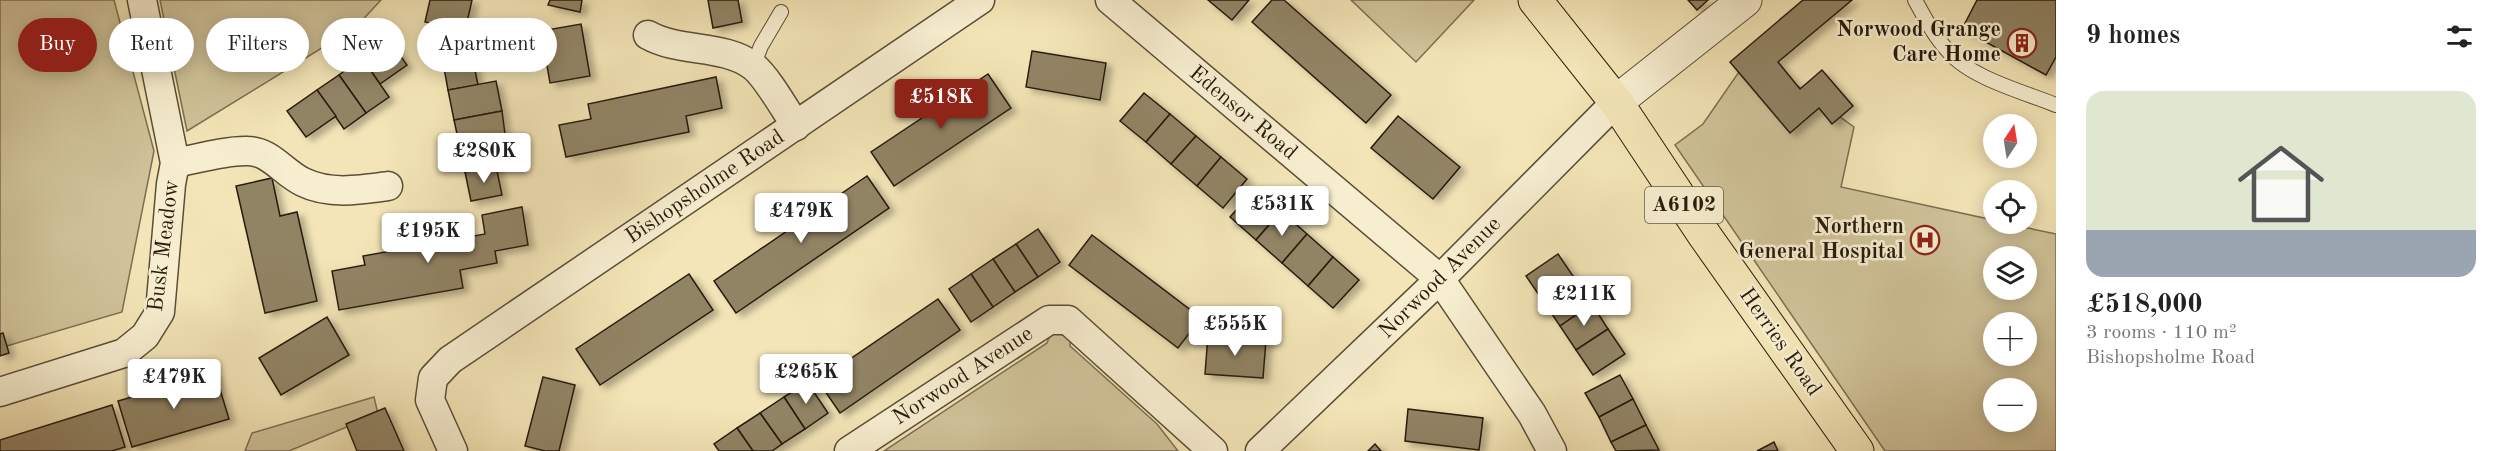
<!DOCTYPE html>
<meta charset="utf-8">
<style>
body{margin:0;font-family:"Old Standard TT",serif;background:#f2f2f2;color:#222;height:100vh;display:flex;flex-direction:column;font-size:22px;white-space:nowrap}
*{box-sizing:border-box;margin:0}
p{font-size:20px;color:#767676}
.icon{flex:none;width:33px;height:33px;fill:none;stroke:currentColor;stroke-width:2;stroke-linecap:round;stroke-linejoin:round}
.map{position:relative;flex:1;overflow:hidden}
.details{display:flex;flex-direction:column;background:#fff;width:450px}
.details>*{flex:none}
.guide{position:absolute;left:18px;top:18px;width:570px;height:54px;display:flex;gap:12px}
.needle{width:39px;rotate:12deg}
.tools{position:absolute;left:1983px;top:114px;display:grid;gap:12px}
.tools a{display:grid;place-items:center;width:54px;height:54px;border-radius:50%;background:#fff;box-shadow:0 3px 15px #0003;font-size:30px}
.price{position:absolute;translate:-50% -51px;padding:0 14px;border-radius:6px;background:#fff;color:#222;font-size:20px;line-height:39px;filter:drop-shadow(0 2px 3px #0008)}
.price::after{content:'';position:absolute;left:50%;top:36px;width:18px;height:14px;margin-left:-9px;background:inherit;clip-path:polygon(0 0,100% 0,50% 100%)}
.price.current{background:#8f2418;color:#fff}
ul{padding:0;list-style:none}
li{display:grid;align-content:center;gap:12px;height:318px;padding:0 30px}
li span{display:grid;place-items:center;height:186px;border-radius:18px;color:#555}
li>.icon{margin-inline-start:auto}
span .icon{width:108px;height:108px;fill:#fffc;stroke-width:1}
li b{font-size:26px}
h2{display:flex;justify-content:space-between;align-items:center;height:72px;padding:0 30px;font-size:26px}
.chip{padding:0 21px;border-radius:27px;background:#fff;box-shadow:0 3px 15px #0003;font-size:21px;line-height:54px}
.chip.current{background:#8f2418;color:#fff}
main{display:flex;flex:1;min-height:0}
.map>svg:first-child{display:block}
</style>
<main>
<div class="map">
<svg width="2056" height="451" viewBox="0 0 2056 451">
<defs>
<filter id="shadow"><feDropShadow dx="6" dy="4" stdDeviation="3" flood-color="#0004"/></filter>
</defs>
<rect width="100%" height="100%" fill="#f3e5b7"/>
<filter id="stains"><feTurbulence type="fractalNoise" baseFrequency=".00333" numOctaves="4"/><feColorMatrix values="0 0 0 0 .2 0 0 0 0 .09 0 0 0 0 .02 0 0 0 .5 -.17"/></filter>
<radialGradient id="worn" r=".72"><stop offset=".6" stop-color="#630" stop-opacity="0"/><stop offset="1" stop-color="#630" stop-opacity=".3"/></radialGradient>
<g fill="#d0c39a" stroke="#7c6f53" stroke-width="1.5" fill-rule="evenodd">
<path d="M0 0H114L154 151 122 312 0 348Z"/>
<path d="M160 0H381L356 27 187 131Z"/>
<path d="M1351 0H1474L1416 62Z"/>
<path d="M1752 53 1854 127 1841 187 1993 220 1994 224H2009L2056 234V451H1885L1675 145 1703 124ZM1994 256H2026V290H1994ZM1994 322H2026V356H1994ZM1994 388H2026V422H1994Z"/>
<path d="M1051 332 1071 337 1070 346 1157 424 1178 451H884L1047 343Z"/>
<path d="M374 397 378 414 289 451H245L252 433Z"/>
</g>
<g fill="#918465" stroke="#271b0c" stroke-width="1.5" filter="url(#shadow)">
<path d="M430 0H472L465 31 425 22Z"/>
<path d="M550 0H582L580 12 548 5Z"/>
<path d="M708 0H738L742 22 713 28Z"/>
<path d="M1208 0H1249L1232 20Z"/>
<path d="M1272 0H1284L1391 95 1366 123 1252 22Z"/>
<path d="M1688 0H1708L1697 10Z"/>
<path d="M1803 0H1852L1778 62 1800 89 1822 70 1853 106 1832 124 1819 108 1790 133 1730 62Z"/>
<path d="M1977 0H2056V57L2046 75 1962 29Z"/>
<path d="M581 24 590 76 550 83 541 31Z"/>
<path d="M389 40 407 65 380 84 362 58Z"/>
<path d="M471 51 478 85 448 90 442 57Z"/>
<path d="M1032 51 1106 63 1100 100 1026 87Z"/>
<path d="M362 58 389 97 366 113 339 75Z"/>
<path d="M988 74 1011 108 894 186 871 152Z"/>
<path d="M339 75 366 113 344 129 317 90Z"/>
<path d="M716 77 722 108 686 116 689 132 566 157 559 125 591 119 588 104Z"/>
<path d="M496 81 502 111 454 120 448 90Z"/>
<path d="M317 90 336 116 306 137 287 111Z"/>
<path d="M1144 93 1170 114 1146 142 1120 121Z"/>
<path d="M502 111 505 134 459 143 454 120Z"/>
<path d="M1170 114 1196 136 1171 164 1146 142Z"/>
<path d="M1398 116 1460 167 1433 199 1371 148Z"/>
<path d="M505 134 512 163 465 172 459 143Z"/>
<path d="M1196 136 1221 157 1197 186 1171 164Z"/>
<path d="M1221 157 1247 179 1223 208 1197 186Z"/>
<path d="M496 166 502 195 471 201 465 172Z"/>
<path d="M867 176 889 208 736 313 714 281Z"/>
<path d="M272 178 280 216 297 212 317 301 265 313 236 186Z"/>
<path d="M1255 189 1281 211 1256 240 1230 217Z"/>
<path d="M522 207 528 245 495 251 497 263 460 270 463 288 339 310 332 271 365 265 363 256 485 234 482 215Z"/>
<path d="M1281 211 1307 234 1282 263 1256 240Z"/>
<path d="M1038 229 1060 262 1038 277 1016 244Z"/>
<path d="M1307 234 1333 257 1308 286 1282 263Z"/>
<path d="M1092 235 1201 318 1178 348 1069 265Z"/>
<path d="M1016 244 1038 277 1015 292 993 259Z"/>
<path d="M1558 254 1575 279 1543 301 1526 276Z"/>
<path d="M1333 257 1359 280 1333 308 1308 286Z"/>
<path d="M993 259 1015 292 993 307 971 274Z"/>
<path d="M689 274 713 310 600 385 576 349Z"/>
<path d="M971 274 993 307 971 322 949 289Z"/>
<path d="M1575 279 1592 304 1560 326 1543 301Z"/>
<path d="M938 299 960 330 840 413 818 381Z"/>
<path d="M1592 304 1608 329 1576 350 1560 326Z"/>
<path d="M327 317 349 355 281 395 259 358Z"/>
<path d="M1608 329 1625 354 1593 375 1576 350Z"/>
<path d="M3 333 9 353 0 356V334Z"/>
<path d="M1208 335 1266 340 1263 378 1205 374Z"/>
<path d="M215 373 229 419 132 447 118 401Z"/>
<path d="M1620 375 1633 399 1599 417 1585 393Z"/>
<path d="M543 377 575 385 559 451H545L525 446Z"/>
<path d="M807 382 828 413 805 429 784 397Z"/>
<path d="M784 397 805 429 782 444 760 413Z"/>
<path d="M1633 399 1646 425 1611 442 1599 417Z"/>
<path d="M112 405 125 447 112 451H0V440Z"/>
<path d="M385 408 404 451H357L346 424Z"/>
<path d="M1408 409 1483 418 1479 450 1405 441Z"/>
<path d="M760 413 782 444 772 451H753L737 428Z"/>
<path d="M1646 425 1659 450 1616 451 1611 442Z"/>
<path d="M737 428 753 451H719L714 444Z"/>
<path d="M1774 442 1778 451H1757Z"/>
<path d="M1375 444 1381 451H1368Z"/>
</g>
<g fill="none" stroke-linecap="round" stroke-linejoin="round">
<g stroke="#5a4e37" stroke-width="16">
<g id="service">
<path d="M1915 0C1925 18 1934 36 1948 51 1970 78 2024 92 2056 105"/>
<path d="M753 66 761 46 781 12"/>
</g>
</g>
<g stroke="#5a4e37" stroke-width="31">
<g id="minor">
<path d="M1110 0 1440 279 1532 414 1552 451"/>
<path d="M648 35C680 53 724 44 753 66 767 77 786 111 796 126"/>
<path d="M175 163C196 159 227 150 248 151 270 151 284 173 303 182 329 195 360 190 388 186"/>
<path d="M0 392 124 353 145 336 160 312 171 184 175 163 142 0"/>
<path d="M453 451 430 400 433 378 450 360 980 0"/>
<path d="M849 451 1049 320H1068L1213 451"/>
<path d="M1260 451 1440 279 1616 102"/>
</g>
</g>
<g stroke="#5a4e37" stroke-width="35">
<path id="tertiary" d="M1616 102 1745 0"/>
</g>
<g stroke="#271b0c" stroke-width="35">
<path id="primary" d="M1535 0 1616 102 1705 236 1857 451"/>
</g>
<use href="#service" stroke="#f7eed0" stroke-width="14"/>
<use href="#minor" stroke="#f7eed0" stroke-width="28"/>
<use href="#tertiary" stroke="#f7eed0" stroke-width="33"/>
<use href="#primary" stroke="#f3e5b7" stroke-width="33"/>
</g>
<defs>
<g id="building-ring" transform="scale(1.5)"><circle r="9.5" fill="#f7eed0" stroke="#8f2418" stroke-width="1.5"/><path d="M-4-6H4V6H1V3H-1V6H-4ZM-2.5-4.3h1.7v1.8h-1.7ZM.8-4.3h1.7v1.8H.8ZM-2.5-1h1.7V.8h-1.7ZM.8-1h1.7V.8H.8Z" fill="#8f2418"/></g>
<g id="hospital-ring" transform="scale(1.5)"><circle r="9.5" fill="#f7eed0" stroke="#8f2418" stroke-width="1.5"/><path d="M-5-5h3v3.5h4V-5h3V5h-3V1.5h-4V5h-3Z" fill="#8f2418"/></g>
</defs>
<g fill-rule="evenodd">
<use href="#building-ring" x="2022" y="43"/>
<use href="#hospital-ring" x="1925" y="240"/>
</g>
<g text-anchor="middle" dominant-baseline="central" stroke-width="5" stroke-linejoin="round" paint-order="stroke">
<rect fill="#f7eed0" stroke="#655a47" stroke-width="1.5" x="1645" y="187" width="78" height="36" rx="4.5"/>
<g font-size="21" font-weight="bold" fill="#271b0c">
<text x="1684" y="205">A6102</text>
</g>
<g font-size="22" font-weight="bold" fill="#271b0c" stroke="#f7eed0" text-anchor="end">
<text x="2001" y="30">Norwood Grange<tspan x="2001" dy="25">Care Home</tspan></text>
<text x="1904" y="227">Northern<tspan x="1904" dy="25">General Hospital</tspan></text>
</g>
<g font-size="22" fill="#271b0c" stroke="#f7eed0">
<text transform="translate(1243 113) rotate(40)">Edensor Road</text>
<text transform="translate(705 187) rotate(-34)">Bishopsholme Road</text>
<text transform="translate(164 246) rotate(-83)">Busk Meadow</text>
<text transform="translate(1440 278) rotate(-45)">Norwood Avenue</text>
<text transform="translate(1780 342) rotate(55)">Herries Road</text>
<text transform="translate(963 376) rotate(-33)">Norwood Avenue</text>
</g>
</g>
<rect width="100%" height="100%" filter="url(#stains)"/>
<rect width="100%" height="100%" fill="url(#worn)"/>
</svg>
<div class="tools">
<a><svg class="needle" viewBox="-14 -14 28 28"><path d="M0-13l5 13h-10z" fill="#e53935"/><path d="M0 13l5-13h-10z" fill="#767676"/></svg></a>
<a><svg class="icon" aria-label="locate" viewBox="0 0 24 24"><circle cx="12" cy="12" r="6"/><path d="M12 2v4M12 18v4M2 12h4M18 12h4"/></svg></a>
<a><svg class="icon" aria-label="layers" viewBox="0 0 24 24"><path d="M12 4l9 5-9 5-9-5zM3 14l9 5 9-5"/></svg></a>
<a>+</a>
<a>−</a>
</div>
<b class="price current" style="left:941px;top:130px">£518K</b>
<b class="price" style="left:484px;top:184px">£280K</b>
<b class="price" style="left:1282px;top:237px">£531K</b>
<b class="price" style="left:801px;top:244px">£479K</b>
<b class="price" style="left:428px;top:264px">£195K</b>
<b class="price" style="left:1584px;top:327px">£211K</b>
<b class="price" style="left:1235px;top:357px">£555K</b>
<b class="price" style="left:806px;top:405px">£265K</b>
<b class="price" style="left:174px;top:410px">£479K</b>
<div class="guide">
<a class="chip current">Buy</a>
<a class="chip">Rent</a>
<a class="chip">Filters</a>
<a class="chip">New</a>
<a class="chip">Apartment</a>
</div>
</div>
<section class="details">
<h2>9 homes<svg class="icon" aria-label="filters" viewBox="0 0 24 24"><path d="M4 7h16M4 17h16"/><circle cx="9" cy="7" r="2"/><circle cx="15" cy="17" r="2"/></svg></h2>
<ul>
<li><span style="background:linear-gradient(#dfe7d0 75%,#9aa5b1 0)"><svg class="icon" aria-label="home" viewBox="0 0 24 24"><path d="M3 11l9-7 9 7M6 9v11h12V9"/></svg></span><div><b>£518,000</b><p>3 rooms · 110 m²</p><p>Bishopsholme Road</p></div></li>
</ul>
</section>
</main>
